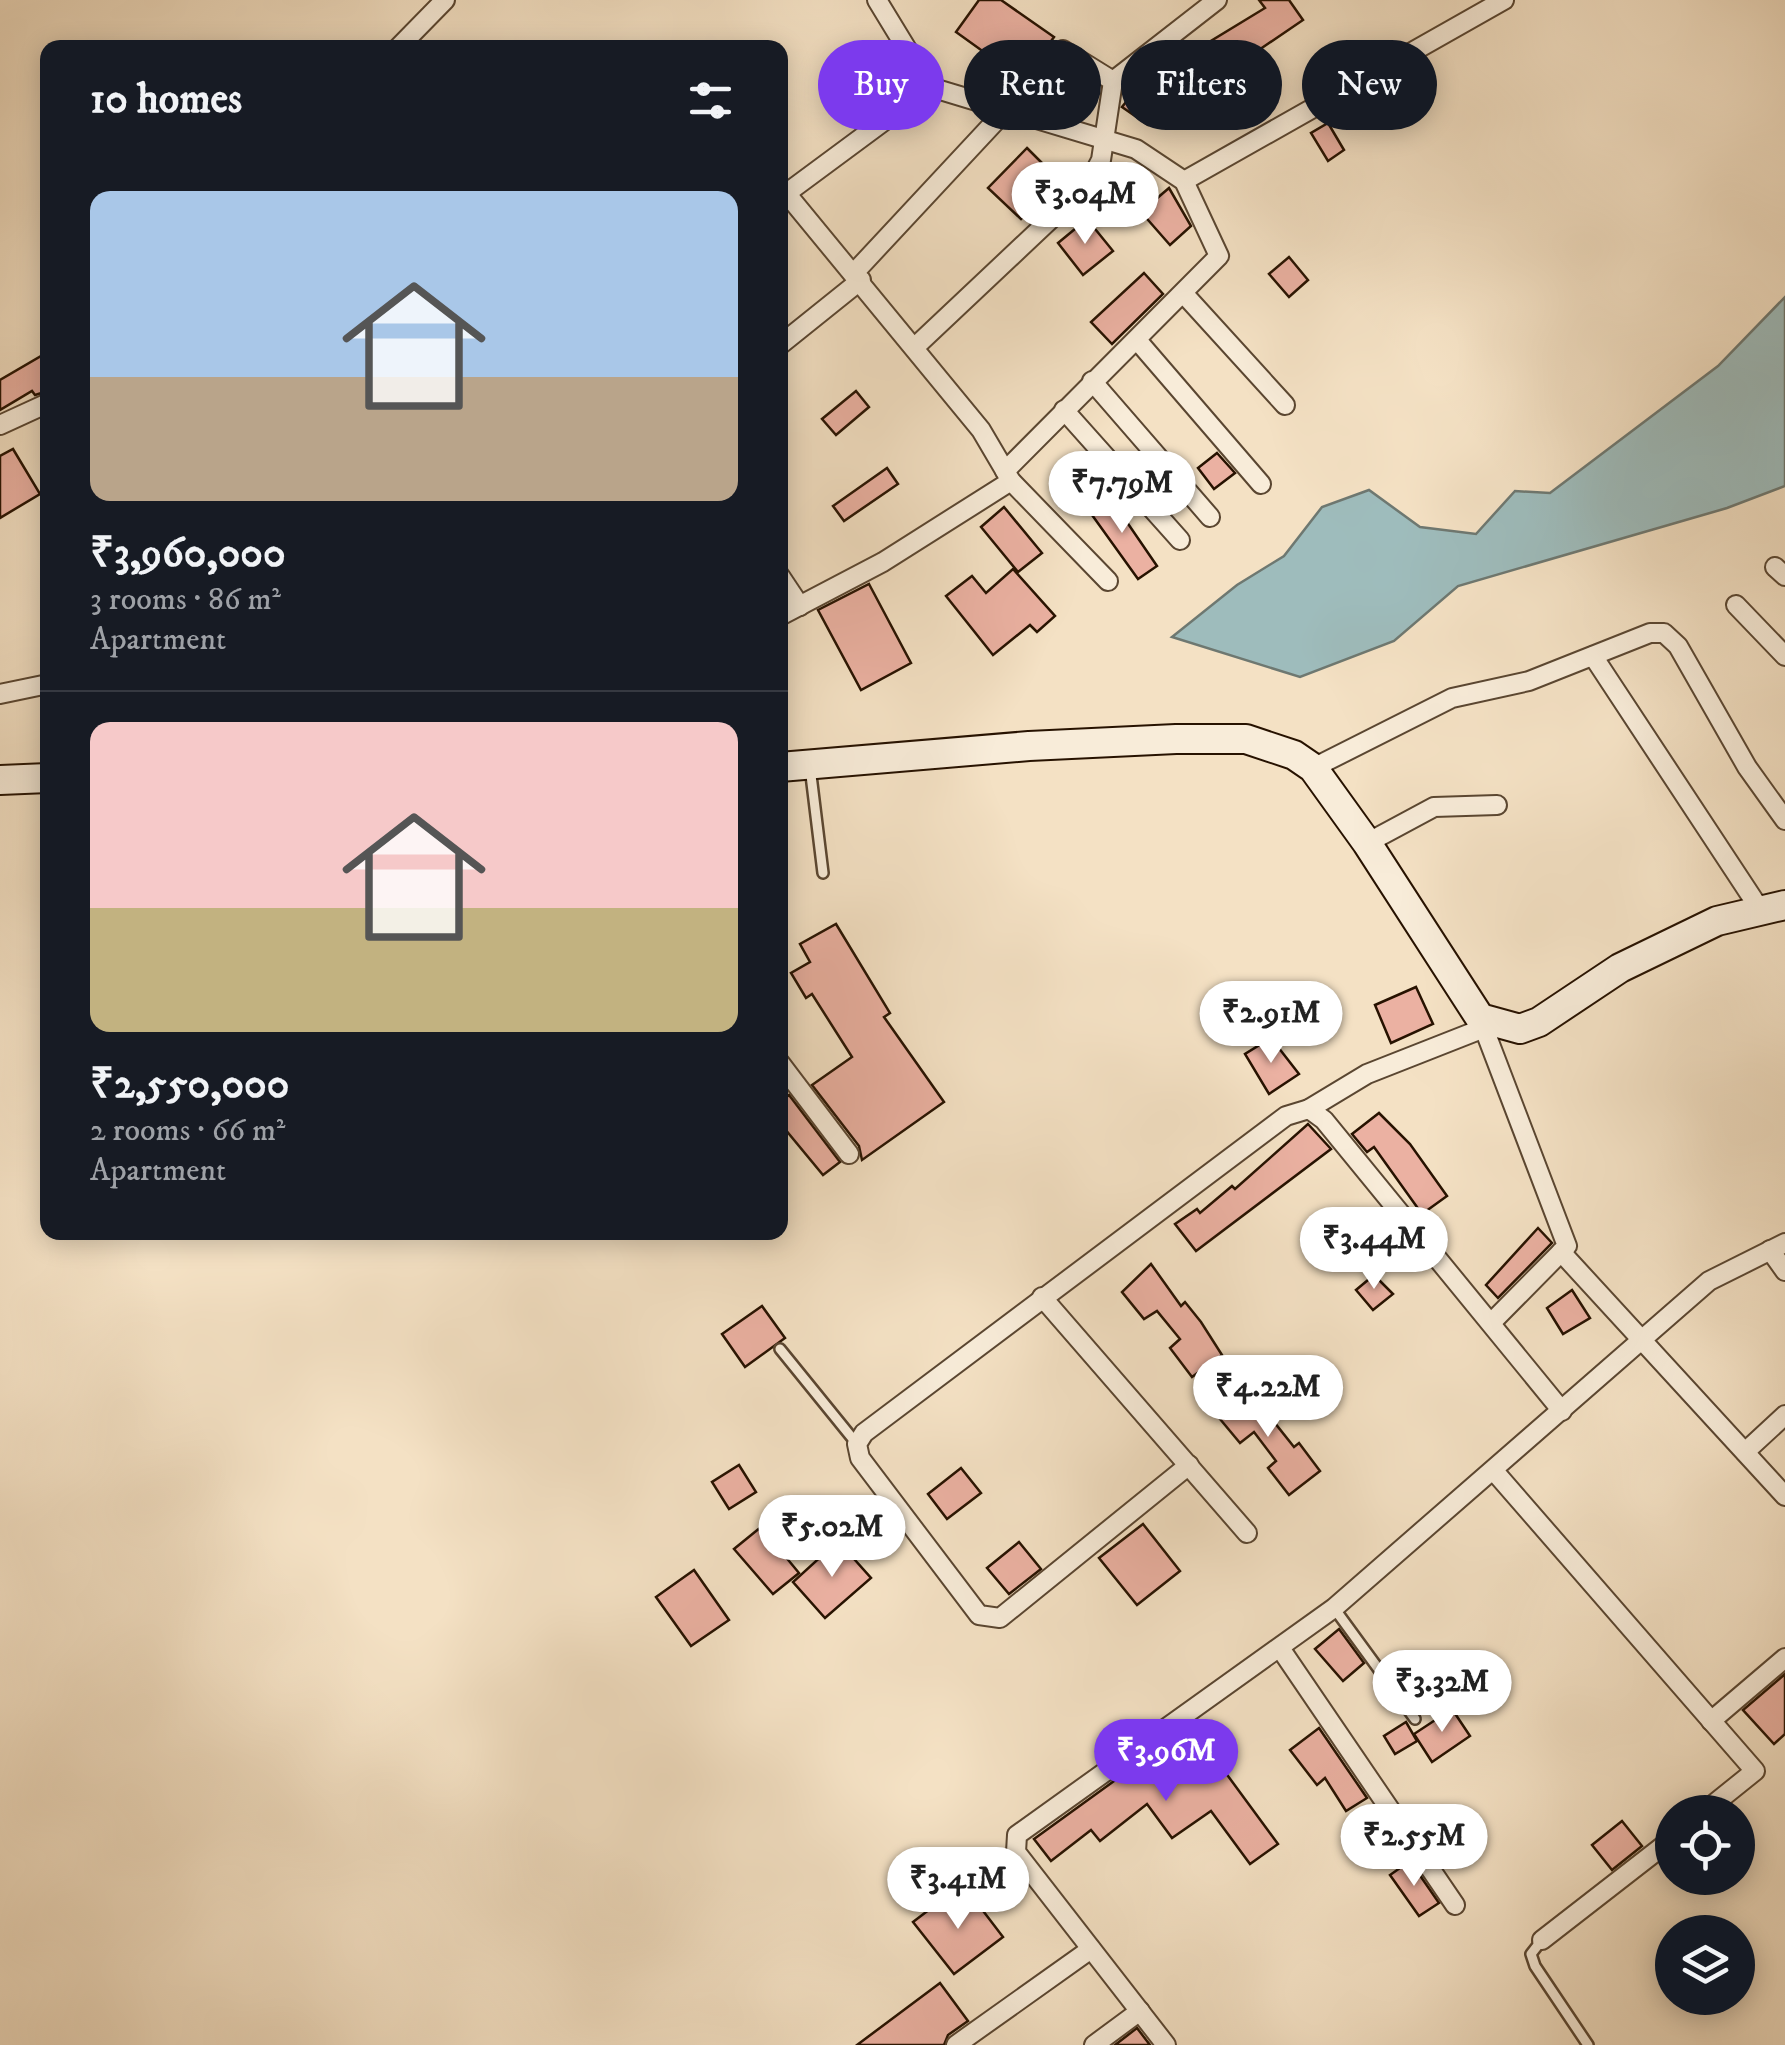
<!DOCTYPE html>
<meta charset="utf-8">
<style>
body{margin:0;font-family:"IM FELL DW Pica",serif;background:#20242c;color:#f1f3f6;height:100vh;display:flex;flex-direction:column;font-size:38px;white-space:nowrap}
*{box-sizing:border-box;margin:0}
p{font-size:32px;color:#9ea1a6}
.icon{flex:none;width:55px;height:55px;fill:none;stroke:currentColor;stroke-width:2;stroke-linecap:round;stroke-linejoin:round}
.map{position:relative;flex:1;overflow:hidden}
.side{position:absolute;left:40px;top:40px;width:748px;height:1200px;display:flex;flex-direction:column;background:#171b24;border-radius:20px;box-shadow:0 5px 25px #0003}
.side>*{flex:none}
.guide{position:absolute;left:818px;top:40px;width:818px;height:90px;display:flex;gap:20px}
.controls{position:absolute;left:1655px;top:1795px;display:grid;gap:20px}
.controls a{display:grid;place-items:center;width:100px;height:100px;border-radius:50%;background:#171b24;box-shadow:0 5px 25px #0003;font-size:50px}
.price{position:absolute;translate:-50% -85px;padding:0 22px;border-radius:35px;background:#fff;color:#222;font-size:32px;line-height:65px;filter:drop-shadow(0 2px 5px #0008)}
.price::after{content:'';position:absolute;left:50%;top:60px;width:30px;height:22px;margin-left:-15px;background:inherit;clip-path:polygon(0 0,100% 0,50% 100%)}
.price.active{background:#7c3aed;color:#fff}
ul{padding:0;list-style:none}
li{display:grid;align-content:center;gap:20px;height:530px;padding:0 50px}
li+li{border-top:2px solid #363941}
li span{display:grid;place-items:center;height:310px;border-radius:20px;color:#555}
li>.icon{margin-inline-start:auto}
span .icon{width:180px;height:180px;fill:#fffc;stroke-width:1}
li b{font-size:42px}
h2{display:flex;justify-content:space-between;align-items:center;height:120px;padding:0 50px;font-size:42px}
.pill{padding:0 35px;border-radius:45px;background:#171b24;box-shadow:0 5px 25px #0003;font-size:35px;line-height:90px}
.pill.active{background:#7c3aed;color:#fff}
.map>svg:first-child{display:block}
</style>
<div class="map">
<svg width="1785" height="2045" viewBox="0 0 1785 2045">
<rect width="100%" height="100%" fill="#f4e1c4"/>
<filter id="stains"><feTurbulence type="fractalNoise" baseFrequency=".002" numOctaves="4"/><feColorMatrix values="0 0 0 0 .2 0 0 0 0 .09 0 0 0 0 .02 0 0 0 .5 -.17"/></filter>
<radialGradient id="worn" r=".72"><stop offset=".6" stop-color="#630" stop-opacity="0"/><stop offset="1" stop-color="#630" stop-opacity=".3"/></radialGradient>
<path fill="#9ebcbc" stroke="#6e7871" stroke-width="2.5" d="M1785 297V486L1727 508 1458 586 1394 641 1300 677 1172 637 1237 585 1284 556 1322 507 1369 490 1420 527 1476 534 1515 491 1550 493 1718 366Z"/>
<g fill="#ebb1a2" stroke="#271200" stroke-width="2.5">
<path d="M979 0H1001L1054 37 1023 80 956 32Z"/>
<path d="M1259 0H1289L1303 20 1203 88 1183 58 1265 8Z"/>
<path d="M1135 91 1163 114 1148 125 1122 107Z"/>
<path d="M1328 123 1344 150 1328 161 1311 133Z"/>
<path d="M1027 148 1059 180 1021 219 988 188Z"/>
<path d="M1169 188 1191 226 1170 245 1141 212Z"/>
<path d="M1087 219 1113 251 1083 275 1058 243Z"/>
<path d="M1289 257 1308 280 1289 297 1269 274Z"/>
<path d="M1144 273 1163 294 1112 344 1091 322Z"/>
<path d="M48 352V391L35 395 32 391 0 410V380Z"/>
<path d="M856 391 869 407 836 435 822 419Z"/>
<path d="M13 449 40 494 0 518V456Z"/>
<path d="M1217 453 1235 473 1214 489 1198 468Z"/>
<path d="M887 468 898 484 844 521 833 506Z"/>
<path d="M1107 493 1157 566 1138 579 1087 508Z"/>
<path d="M1004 507 1042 553 1018 572 981 527Z"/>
<path d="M1013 569 1055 616 1037 632 1030 625 993 655 946 596 972 576 986 593Z"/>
<path d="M869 584 911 663 861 690 818 610Z"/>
<path d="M836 924 890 1013 884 1017 944 1102 862 1160 859 1146 812 1085 852 1057 812 994 806 998 791 973 810 962 800 944Z"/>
<path d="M1416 987 1433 1024 1391 1043 1375 1005Z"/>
<path d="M1271 1038 1299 1074 1269 1094 1245 1054Z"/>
<path d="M789 1095 840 1162 823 1175 780 1123V1102Z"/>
<path d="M1379 1113 1410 1144 1447 1196 1422 1214 1374 1147 1367 1152 1352 1134Z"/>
<path d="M1308 1124 1331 1149 1196 1251 1175 1224 1197 1209 1200 1213 1232 1186 1235 1189Z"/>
<path d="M1538 1228 1552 1243 1498 1298 1486 1285Z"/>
<path d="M1151 1264 1181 1306 1185 1302 1201 1322 1222 1355 1192 1377 1170 1348 1180 1339 1157 1311 1144 1319 1122 1292Z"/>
<path d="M1374 1275 1393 1294 1373 1310 1356 1290Z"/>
<path d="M1572 1290 1590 1318 1563 1334 1547 1308Z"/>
<path d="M762 1306 785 1338 745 1367 722 1334Z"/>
<path d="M1247 1388 1294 1447 1299 1443 1320 1471 1289 1495 1268 1468 1276 1461 1254 1432 1240 1443 1215 1413Z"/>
<path d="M739 1465 756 1492 729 1509 712 1482Z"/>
<path d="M961 1468 981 1493 947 1519 928 1494Z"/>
<path d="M1143 1524 1180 1571 1137 1605 1099 1558Z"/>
<path d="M761 1527 799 1573 773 1594 734 1549Z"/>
<path d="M838 1541 871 1578 825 1618 793 1582Z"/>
<path d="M1019 1542 1041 1569 1009 1594 987 1568Z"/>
<path d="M694 1570 729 1620 691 1646 656 1597Z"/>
<path d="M1339 1629 1364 1663 1343 1681 1315 1649Z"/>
<path d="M1785 1674V1734L1774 1744 1743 1710Z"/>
<path d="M1452 1709 1470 1736 1432 1762 1414 1734Z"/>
<path d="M1406 1722 1417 1741 1395 1754 1384 1736Z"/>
<path d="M1319 1728 1367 1798 1346 1811 1325 1778 1317 1785 1290 1750Z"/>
<path d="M1203 1742 1278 1844 1250 1864 1211 1811 1172 1838 1147 1804 1100 1841 1091 1830 1051 1861 1034 1839 1161 1747 1173 1764Z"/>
<path d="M1622 1821 1642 1846 1612 1870 1592 1845Z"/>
<path d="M1410 1861 1439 1903 1419 1916 1390 1875Z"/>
<path d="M951 1893 962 1908 974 1899 1003 1937 954 1974 913 1922Z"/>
<path d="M940 1983 968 2021 948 2035 944 2045H857Z"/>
<path d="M1137 2028 1150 2045H1115Z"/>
</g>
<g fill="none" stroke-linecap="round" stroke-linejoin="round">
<g stroke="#5a4631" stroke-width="14">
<g id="lane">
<path d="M810 767 823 873"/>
<path d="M780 1349 857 1444"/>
<path d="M1334 1608 1415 1719"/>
<path d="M1542 1940 1531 1954 1535 1966 1588 2045"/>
</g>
</g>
<g stroke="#5a4631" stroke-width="22">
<g id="street">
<path d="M398 48 445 0"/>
<path d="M1113 81 1217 0"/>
<path d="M930 87 1136 149 1184 181 1219 256 1005 471"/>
<path d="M1184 181 1504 0"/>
<path d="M786 193 981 430 1011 481 1108 581"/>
<path d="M780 198 930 87 877 0"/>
<path d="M854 273 1005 111"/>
<path d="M1184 294 1285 405"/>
<path d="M1137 340 1261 484"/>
<path d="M780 345 861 280"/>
<path d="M915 347 1089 183 1101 160 1113 81 1063 50"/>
<path d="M1092 381 1210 517"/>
<path d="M1064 410 1180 540"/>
<path d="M0 425 48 403"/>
<path d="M1775 567 1785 576"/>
<path d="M780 576 800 606"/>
<path d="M1736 605 1785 656"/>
<path d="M780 616 883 562 1011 481"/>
<path d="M1593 656 1761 911"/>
<path d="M0 694 48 684"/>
<path d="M1313 768 1452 698 1529 681 1650 633H1664L1678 646 1747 767 1785 820"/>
<path d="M1367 843 1434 807 1497 805"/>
<path d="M1480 1018 1567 1246 1491 1323"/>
<path d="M780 1063 849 1154"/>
<path d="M1309 1109 1367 1074 1484 1028"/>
<path d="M1770 1250 1785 1271"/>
<path d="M1561 1252 1785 1496"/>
<path d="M1042 1297 1247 1533"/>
<path d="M1745 1452 1785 1415"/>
<path d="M1189 1465 1000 1618 979 1615 860 1458 857 1444 864 1433 1286 1116 1309 1109 1324 1120 1562 1411"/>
<path d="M1494 1471 1755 1771 1704 1812"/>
<path d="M1280 1648 1455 1905"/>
<path d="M1711 1721 1785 1658"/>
<path d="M1542 1940 1672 1839"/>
<path d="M956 2045 1091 1949"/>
<path d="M1094 2045 1140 2011"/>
<path d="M1166 2045 1016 1852 1017 1835 1334 1608 1709 1281 1785 1243"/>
</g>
</g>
<g stroke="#271200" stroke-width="32">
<g id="secondary">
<path d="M780 767 1029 746 1176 739H1246L1294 755 1313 768 1367 843 1480 1018 1520 1029 1539 1022 1620 968 1717 921 1785 905"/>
<path d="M0 780 48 778"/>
</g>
</g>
<use href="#lane" stroke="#f8ecd9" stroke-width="9"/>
<use href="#street" stroke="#f8ecd9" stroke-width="18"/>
<use href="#secondary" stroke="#f8ecd9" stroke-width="28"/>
</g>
<rect width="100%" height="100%" filter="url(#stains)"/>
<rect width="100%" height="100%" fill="url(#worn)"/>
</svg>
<div class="controls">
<a><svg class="icon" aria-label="locate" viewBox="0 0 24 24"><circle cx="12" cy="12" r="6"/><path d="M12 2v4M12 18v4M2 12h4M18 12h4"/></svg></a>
<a><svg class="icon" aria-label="layers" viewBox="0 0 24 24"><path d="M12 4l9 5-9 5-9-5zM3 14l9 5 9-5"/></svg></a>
</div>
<b class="price" style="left:1085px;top:247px">₹3.04M</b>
<b class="price" style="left:1122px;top:536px">₹7.79M</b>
<b class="price" style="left:1271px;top:1066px">₹2.91M</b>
<b class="price" style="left:1374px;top:1292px">₹3.44M</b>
<b class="price" style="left:1268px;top:1440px">₹4.22M</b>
<b class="price" style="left:832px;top:1580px">₹5.02M</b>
<b class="price" style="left:1442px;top:1735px">₹3.32M</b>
<b class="price active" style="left:1166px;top:1804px">₹3.96M</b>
<b class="price" style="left:1414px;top:1889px">₹2.55M</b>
<b class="price" style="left:958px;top:1932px">₹3.41M</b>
<div class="guide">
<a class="pill active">Buy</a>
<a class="pill">Rent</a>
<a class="pill">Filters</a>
<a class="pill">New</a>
</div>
<section class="side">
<h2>10 homes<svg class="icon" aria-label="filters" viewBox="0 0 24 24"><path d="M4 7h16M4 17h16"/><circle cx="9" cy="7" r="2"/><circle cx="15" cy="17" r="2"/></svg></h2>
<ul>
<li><span style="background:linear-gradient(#a9c7e8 60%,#b9a48a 0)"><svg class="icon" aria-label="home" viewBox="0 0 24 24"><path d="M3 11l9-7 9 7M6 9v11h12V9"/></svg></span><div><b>₹3,960,000</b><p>3 rooms · 86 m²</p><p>Apartment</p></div></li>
<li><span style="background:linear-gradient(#f6c9c9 60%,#c2b280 0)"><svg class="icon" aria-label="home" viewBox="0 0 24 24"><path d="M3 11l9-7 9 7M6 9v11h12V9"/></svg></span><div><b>₹2,550,000</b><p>2 rooms · 66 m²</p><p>Apartment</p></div></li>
</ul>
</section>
</div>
